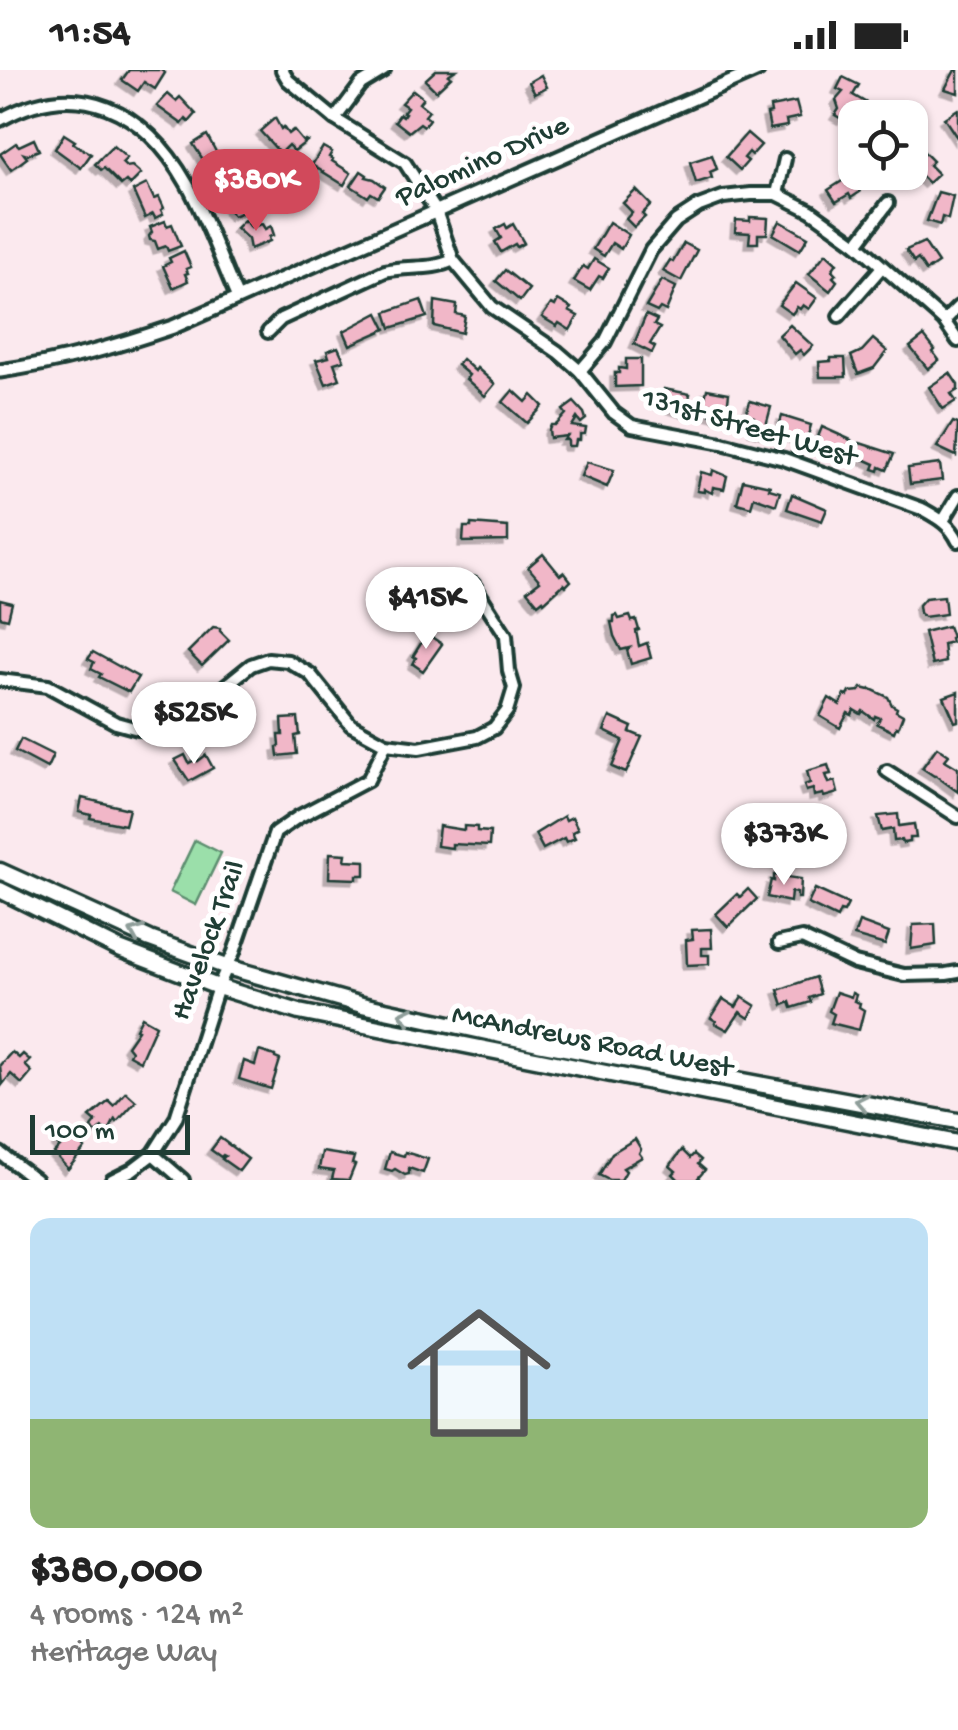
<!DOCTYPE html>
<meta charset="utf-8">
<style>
body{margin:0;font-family:"Gochi Hand",sans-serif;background:#f2f2f2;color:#222;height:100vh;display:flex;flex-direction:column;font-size:38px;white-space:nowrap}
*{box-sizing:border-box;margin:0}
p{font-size:32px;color:#767676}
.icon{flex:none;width:55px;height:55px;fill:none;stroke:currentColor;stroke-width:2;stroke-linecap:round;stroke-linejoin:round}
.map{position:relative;height:1110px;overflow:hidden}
.side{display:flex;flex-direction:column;background:#fff;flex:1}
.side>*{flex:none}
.tools{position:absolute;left:838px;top:30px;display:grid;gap:20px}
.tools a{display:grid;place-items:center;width:90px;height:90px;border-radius:20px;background:#fff;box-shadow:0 2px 8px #0004;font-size:50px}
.scale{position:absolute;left:30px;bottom:25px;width:160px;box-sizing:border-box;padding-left:10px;border:5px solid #1f3d34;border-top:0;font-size:28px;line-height:35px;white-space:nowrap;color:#1f3d34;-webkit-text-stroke:8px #fff;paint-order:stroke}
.price{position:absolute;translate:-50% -85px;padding:0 22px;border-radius:35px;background:#fff;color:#222;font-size:32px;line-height:65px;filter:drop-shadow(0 2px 5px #0008)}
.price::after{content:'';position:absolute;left:50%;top:60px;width:30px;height:22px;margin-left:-15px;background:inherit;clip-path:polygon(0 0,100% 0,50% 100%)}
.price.current{background:#d1495b;color:#fff}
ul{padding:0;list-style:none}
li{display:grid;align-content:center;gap:20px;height:530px;padding:0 30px}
li span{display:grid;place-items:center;height:310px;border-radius:20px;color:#555}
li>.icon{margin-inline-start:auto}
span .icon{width:180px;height:180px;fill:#fffc;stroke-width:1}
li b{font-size:42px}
.status{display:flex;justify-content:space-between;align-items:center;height:70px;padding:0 50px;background:#fff;direction:ltr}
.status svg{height:28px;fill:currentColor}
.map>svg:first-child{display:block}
</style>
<div class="status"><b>11:54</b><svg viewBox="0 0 49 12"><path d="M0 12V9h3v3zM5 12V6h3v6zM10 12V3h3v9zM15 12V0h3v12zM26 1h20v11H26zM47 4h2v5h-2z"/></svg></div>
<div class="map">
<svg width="958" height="1110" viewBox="0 0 958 1110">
<defs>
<filter id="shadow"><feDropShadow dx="-4.5" dy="4.5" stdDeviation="0" flood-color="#0004"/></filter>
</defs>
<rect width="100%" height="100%" fill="#fbe9ee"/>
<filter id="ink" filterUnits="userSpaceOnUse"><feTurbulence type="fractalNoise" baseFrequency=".01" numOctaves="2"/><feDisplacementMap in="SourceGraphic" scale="20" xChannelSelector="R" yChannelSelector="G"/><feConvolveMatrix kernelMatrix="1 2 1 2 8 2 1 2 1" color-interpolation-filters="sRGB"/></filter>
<g filter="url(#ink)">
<path fill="#9bdfaa" stroke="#5d8e6f" stroke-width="2.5" d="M195 770 221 783 196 835 170 822Z"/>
<g fill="#f1b7c8" stroke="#1f3d34" stroke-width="2.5" filter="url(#shadow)">
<path d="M129 0H161L165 3 155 19 144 12 138 21 122 10Z"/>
<path d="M436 0H456L448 5 451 7 436 21 425 10Z"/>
<path d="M955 0H958V23L945 19Z"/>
<path d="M541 5 547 17 535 23 529 12Z"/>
<path d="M843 7 859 15 853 25 870 35 865 48H855V51L846 43 842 49 835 45 839 39 836 30 843 22 837 19Z"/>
<path d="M413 20 423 28 419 33 429 41 425 46 429 49 424 56 420 53 409 62 395 51 400 44 403 46 405 43 403 42 407 37 401 33Z"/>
<path d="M168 24 176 31 180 27 196 44 189 52 186 49 182 54 157 36Z"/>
<path d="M796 32 800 47 786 50 787 56 770 59 767 44 771 43 770 37Z"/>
<path d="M958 39V69L944 48Z"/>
<path d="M275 48 281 59 283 57 288 64 293 60 303 72 305 70 307 71 294 81 288 75 280 83 260 61Z"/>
<path d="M747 63 761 75 752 85 749 82 744 88 748 91 740 100 726 87Z"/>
<path d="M64 64 75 71 73 73 91 84 81 98 55 79Z"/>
<path d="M207 65 221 91 209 99 193 74Z"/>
<path d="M34 69 39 80 27 85 24 84 27 88 11 100 0 84 16 73 19 76Z"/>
<path d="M113 76 127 88 122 93 126 97 132 96 141 104 130 115 126 111 121 115 104 98 101 100 95 94Z"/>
<path d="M323 77 332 82 329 87 333 89 332 91 351 103 344 115 312 95Z"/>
<path d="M922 80 933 91 929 95 938 104 928 113 919 104 913 109 908 102H910V91Z"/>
<path d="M712 85 717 99 710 102 712 108 696 113 690 92Z"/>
<path d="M361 101 367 105 366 107 374 109 385 117 378 127 371 123 368 127 351 116Z"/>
<path d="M850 106 860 122 851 128 849 124 836 132 828 120Z"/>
<path d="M232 109 238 123 243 121 248 140 233 146 226 135 228 134 220 114Z"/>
<path d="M147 114 154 129 159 127 164 138 161 140 163 144 155 148 153 144 145 148 133 121Z"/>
<path d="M636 120 651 135 642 144 645 147 634 157 626 149 632 142 623 133Z"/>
<path d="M938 122 953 126 948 149 942 147 940 155 927 151Z"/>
<path d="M750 147 768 148 767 164H758V173H749L750 163 735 162 736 150 750 151Z"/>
<path d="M244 150 251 157 262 154 265 159 271 156 274 165 269 167 270 171 250 179 248 169 236 158Z"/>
<path d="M165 151 167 156 172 154 181 176 168 181 166 176 158 179 155 171 150 170 149 166 152 162 150 157Z"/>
<path d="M780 151 808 167 800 180 773 164Z"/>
<path d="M609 152 629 165 621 179 612 173 604 186 593 179Z"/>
<path d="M505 154 507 158 513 154 524 173 517 177 515 174 501 182 495 172 501 168 496 159Z"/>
<path d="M924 172 938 193 926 201 918 189 914 192 906 180Z"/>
<path d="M684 173 697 180 681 211 663 201 670 190 673 192Z"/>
<path d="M184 181 191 197 186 199 188 203 185 204 188 211 173 218 163 196 171 192 169 188Z"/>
<path d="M826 183 837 193 832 200 836 204 833 207 837 211 830 221 809 204Z"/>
<path d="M594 189 609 198 603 208 599 206 590 220 574 211 583 196 588 199Z"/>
<path d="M505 200 529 219 520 231 496 211Z"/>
<path d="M662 210 676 217 666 241 660 238 657 242 646 237Z"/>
<path d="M796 213 817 228 809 239 803 235 800 239 797 237 792 244 779 235Z"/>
<path d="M421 230 427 247 391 258 386 242Z"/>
<path d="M558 230 571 238 569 241 578 246 570 260 559 253 557 256 542 247 551 234 555 236Z"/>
<path d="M435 231 457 235 456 244 465 246 462 263 434 256Z"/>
<path d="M378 243 386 259 350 275 344 261Z"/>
<path d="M646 245 657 250 654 255 660 258 650 274 655 277 652 283 634 274Z"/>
<path d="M790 255 813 276 804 285 800 280 795 284 779 265Z"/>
<path d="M924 266 935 280 933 282 939 290 928 299 910 277Z"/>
<path d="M873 269 887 281 874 298 858 304 851 286 862 281Z"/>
<path d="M338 277 344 290 334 293 340 309 326 314 316 290 329 287 327 281Z"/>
<path d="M831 288H845L846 307H820L819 292 831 291Z"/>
<path d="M462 289 475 301 477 298 495 314 485 326 466 309 469 305 457 295Z"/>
<path d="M626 289H641V316L615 317V303H619V298L626 299Z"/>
<path d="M950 303 958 315V320L951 324 956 331 943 339 929 317Z"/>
<path d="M664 319 690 324 686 343 660 335Z"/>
<path d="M707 319 729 323 726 348 710 344 712 334 704 333Z"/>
<path d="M513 320 526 332 532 325 543 336 527 353 503 332Z"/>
<path d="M750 331 771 337 764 363 753 360 754 347 746 345Z"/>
<path d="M574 332 584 343 586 349 581 353 577 348 572 356 586 358 585 364H580V370H576L575 376H568V370H564L567 366 550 368 549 360 551 355H556L566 344 563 340Z"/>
<path d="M782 346 811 355 806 372 777 363Z"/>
<path d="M953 352 958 354 956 386 937 377Z"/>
<path d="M822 357 851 370 846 383 816 372Z"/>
<path d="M860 373 894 384 887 400 880 397 879 401 873 399 875 394 855 385Z"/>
<path d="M587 392 614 400 607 417 581 406Z"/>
<path d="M940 394 942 410 910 414 908 398Z"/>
<path d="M713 400 727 406 724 419 713 417 712 423 704 419V422L697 421 701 402 712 405Z"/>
<path d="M743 410 770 416 769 419 780 422 776 435 754 427 751 437 737 433Z"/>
<path d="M792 424 827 439 822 451 787 439Z"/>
<path d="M471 454 508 457V471L463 472 464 457H471Z"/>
<path d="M543 484 560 505 564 502 571 511 566 516 564 514 544 532 543 530 538 534 527 521 540 511 528 497Z"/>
<path d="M944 526 946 544 924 547 920 543 919 535 925 528Z"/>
<path d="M0 530 12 533 8 549 0 547Z"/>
<path d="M434 535 439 544 424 552 419 543Z"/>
<path d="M617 545 619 549 630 546 632 551 636 550 639 560 636 561 639 576 647 573 651 588 631 594 627 580 629 578 621 580 614 566 611 552H614V546Z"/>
<path d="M948 556 952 567 950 568 951 572 943 574 945 592 932 595 924 562Z"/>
<path d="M213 557 220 558V561L229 570 202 596 188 582Z"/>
<path d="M427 564 442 574 423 601 413 594 416 588 413 586Z"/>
<path d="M93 582 138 607 129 622 99 607 101 604 91 599 94 592 88 589Z"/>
<path d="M862 618 870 620 871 619 888 627 892 635 897 638 896 641 903 645 898 658 896 657 894 662 877 654 880 648 875 646 874 649 863 641 861 644 854 640 852 645 848 643 840 658 820 646 829 628 840 635 845 625 848 626 850 622 860 621Z"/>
<path d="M958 622V651L955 652 944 627Z"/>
<path d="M610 647 632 657 630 662 642 667 626 703 612 697 623 670 604 661Z"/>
<path d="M298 648 300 665 295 666 297 684 278 686 277 677 280 676 279 665H283L282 649Z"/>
<path d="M21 669 53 685 47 698 15 681Z"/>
<path d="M937 677 949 685 945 690 958 698V722L935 705 934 706 922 698Z"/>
<path d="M185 685 189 693 197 689 198 691 206 685 213 698 189 711 175 690Z"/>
<path d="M828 695 831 704 826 705 829 713 835 711 838 723 824 727 823 724 814 726 813 719 806 721 804 715 810 713 807 701Z"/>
<path d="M82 728 129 739 125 755 90 748 91 745 79 742Z"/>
<path d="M898 744 899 756 914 754 916 768H910V772L903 773 902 770 894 771 893 759 882 761 878 746Z"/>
<path d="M564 746 566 750 572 747 578 759 572 762 575 768 566 772 564 768 543 779 535 764Z"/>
<path d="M439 756 464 760V756L477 757V761L490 762 489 776 452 774V778L437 776Z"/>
<path d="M330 783 346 784 345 790 365 791V805H357V809L329 808Z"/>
<path d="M774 805 801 809 800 828H797V823L791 822 790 832 767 827 771 810 774 811Z"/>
<path d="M748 819 757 829 728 857 716 844 737 824 740 827Z"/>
<path d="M815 819 848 834 844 842 840 841 837 848 808 834Z"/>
<path d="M859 852 889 863 885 875 854 866Z"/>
<path d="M935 854 936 875 911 879 913 855Z"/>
<path d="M711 859 712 878H702V885H709V894L687 895 686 870 693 869 692 860Z"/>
<path d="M815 907 820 924 809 928 811 932 792 938 790 932 783 935 778 920Z"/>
<path d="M836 922 851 927 852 923 856 925 854 931 860 933 859 937 864 940 859 960 831 953 834 944 829 941Z"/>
<path d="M742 927 756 936 749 948 740 942 728 960 715 953 716 951 711 948 723 929 736 937Z"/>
<path d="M142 947 156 955 140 991 129 985 131 981 127 976 138 960 136 959Z"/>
<path d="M259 981 275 986V988L280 990 271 1019 239 1009 244 991 255 995Z"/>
<path d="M12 982 19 988 23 984 30 990 25 995 32 1002 22 1014 11 1004 2 1015 0 995Z"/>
<path d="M126 1022 136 1031 117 1052 115 1049 109 1061 102 1058 98 1062H95L92 1057 96 1052 90 1047 109 1031 114 1036Z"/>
<path d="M66 1064 74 1073 77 1070 85 1078 68 1099 54 1083 60 1077 56 1073Z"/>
<path d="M220 1068 248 1089 239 1101 222 1089 225 1086 223 1085 221 1087 211 1080Z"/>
<path d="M635 1069 641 1079 639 1083 642 1087 623 1098 626 1101 621 1110H609L599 1105 612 1083Z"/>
<path d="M682 1080 690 1088 694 1084 701 1090 698 1094 705 1100 698 1108 700 1110H679L673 1104 676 1101 670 1096Z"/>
<path d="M322 1082 354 1087 352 1094 355 1095 349 1110 332 1109 334 1101 319 1099Z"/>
<path d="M390 1082 404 1086 405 1082 428 1089 423 1103 409 1098V1104L405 1105 395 1099 392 1101 385 1099Z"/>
</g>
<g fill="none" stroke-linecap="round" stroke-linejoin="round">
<g stroke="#1f3d34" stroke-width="18">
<g id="minor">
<path d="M282 0 288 10 335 49 405 93 436 141 453 190 492 237 558 282 580 301 614 343 632 356 722 373 784 389 922 439C938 448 950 454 958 471"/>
<path d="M335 49 361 14 384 0"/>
<path d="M0 50C78 5 145 40 187 114 206 148 221 191 237 227"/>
<path d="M777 124 785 89"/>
<path d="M857 174 888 133"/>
<path d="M839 246 882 197"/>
<path d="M944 251 958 237"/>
<path d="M268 262 281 249 385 201C407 195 432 201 453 190"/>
<path d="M580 301 605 272 651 180 676 151 699 136 723 127 751 124H777L811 141 857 174 944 251 958 271"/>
<path d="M943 451 958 426"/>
<path d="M0 610 48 616 116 653 138 659H159L178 654 251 595 268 589 288 591 310 604 351 655 386 674 419 678 477 667 494 658 507 641 514 618 509 601 506 565 473 514"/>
<path d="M887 701 958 747"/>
<path d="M779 873 802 868 855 893 904 905 946 904 958 902"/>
<path d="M0 1083 36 1110"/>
<path d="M153 1084 183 1110"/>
<path d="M112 1110 132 1100 153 1084 176 1048 218 917 234 882 275 763 298 747 368 710 386 674"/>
</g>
</g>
<g stroke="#1f3d34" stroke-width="19">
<path id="tertiary" d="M0 301C62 292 114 277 173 257L758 0"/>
</g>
<g stroke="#1f3d34" stroke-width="21">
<g id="secondary">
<path d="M0 801 150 869 227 897 362 935 538 973 958 1051"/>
<path d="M0 820 119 879 218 917 299 942 958 1073"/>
</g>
</g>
<use href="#minor" stroke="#fff" stroke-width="10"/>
<use href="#tertiary" stroke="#fff" stroke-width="11"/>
<use href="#secondary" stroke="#fff" stroke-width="14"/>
</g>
<defs><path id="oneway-chevron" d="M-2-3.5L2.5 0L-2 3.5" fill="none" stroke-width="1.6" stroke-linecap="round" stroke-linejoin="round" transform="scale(2.5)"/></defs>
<g stroke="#8f9e9a">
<use href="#oneway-chevron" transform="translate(136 863) rotate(-157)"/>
<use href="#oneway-chevron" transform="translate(406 945) rotate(-168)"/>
<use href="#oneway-chevron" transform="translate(862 1032) rotate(-169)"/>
</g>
</g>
<g text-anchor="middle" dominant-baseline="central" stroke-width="10" stroke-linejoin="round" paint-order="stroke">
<g font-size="30" fill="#1f3d34" stroke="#fff">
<text transform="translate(483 93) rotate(-24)">Palomino Drive</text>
<text transform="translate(749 359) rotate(16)">131st Street West</text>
<text transform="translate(210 871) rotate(-70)">Havelock Trail</text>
<text transform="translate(592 973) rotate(11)">McAndrews Road West</text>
</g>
</g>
</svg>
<div class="tools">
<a><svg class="icon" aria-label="locate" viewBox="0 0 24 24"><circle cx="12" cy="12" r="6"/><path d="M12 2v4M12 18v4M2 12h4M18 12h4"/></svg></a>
</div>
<div class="scale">100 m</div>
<b class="price current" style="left:256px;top:164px">$380K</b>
<b class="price" style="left:426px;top:582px">$415K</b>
<b class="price" style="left:194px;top:697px">$525K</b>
<b class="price" style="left:784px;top:818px">$373K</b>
</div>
<section class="side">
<ul>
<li><span style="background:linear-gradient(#bfe0f5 65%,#8fb573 0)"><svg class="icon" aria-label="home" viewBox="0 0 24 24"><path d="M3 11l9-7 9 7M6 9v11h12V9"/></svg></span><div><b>$380,000</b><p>4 rooms · 124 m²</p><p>Heritage Way</p></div></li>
</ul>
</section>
